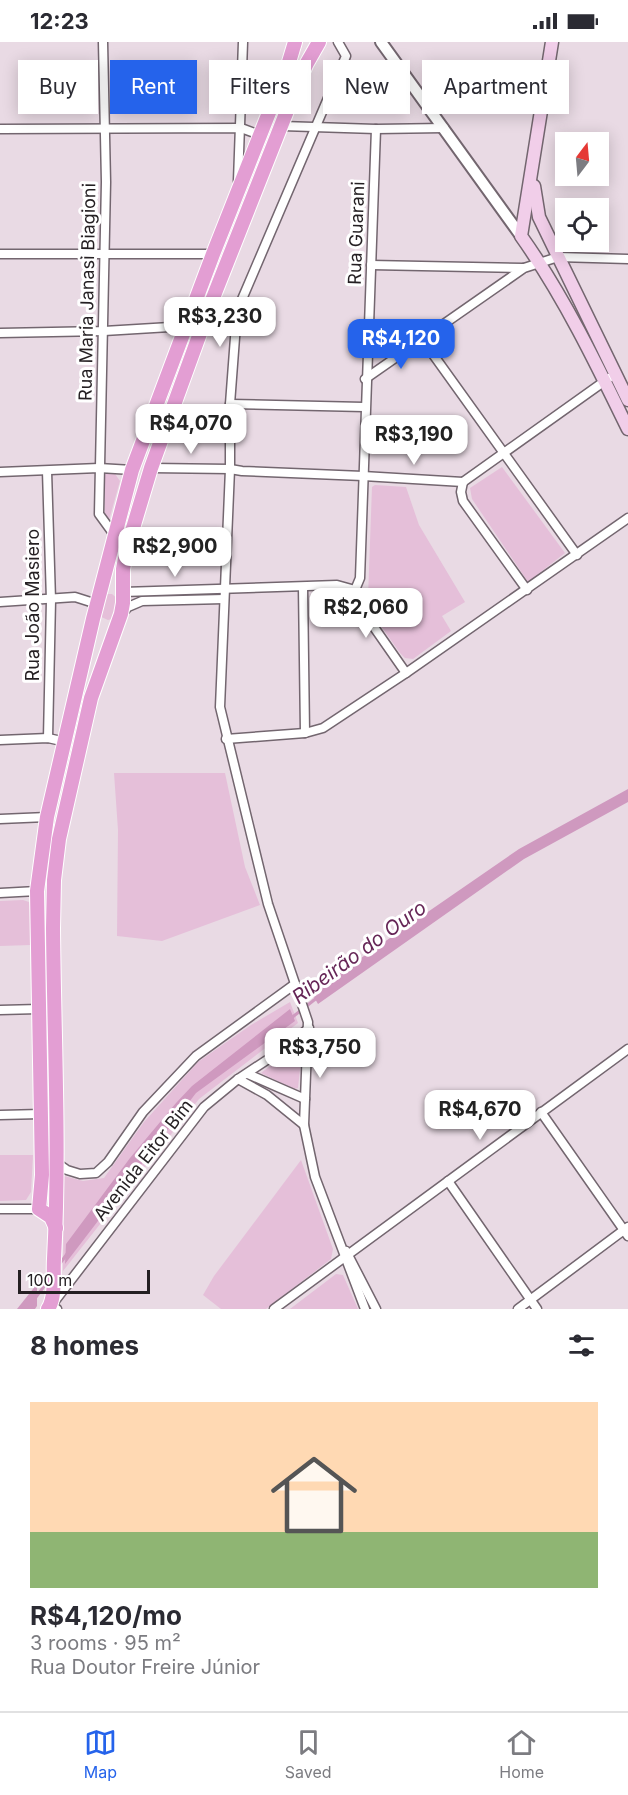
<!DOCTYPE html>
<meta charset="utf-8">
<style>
body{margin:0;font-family:Inter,sans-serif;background:#f2f2f3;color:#2b2b33;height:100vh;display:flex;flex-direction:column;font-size:22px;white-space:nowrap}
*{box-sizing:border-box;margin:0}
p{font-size:20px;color:#7c7c81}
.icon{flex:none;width:33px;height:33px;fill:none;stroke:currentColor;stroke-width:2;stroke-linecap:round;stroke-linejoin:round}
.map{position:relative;height:1267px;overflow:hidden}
.panel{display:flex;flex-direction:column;background:#fff;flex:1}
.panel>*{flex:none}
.banner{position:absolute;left:18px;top:18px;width:592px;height:54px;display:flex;gap:12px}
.needle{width:39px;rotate:16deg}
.controls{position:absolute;left:555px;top:90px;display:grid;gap:12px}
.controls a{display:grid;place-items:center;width:54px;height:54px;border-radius:0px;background:#fff;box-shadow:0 3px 15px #0003;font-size:30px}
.scale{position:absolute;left:18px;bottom:15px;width:132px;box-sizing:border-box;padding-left:6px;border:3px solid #241f22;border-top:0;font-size:16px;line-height:21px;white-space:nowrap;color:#241f22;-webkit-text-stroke:4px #fff;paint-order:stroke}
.price{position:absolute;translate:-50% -51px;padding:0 14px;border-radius:12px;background:#fff;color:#222;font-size:20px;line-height:39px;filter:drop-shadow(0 2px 3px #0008)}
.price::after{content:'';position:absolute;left:50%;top:36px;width:18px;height:14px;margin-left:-9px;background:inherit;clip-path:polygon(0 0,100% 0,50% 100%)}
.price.current{background:#2563eb;color:#fff}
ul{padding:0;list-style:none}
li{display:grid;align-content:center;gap:12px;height:318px;padding:0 30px}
li span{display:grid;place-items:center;height:186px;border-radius:0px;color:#555}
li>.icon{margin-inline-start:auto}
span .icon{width:108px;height:108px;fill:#fffc;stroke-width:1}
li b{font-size:26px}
h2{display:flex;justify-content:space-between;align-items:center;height:72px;padding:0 30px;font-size:26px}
.chip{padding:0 21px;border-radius:0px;background:#fff;box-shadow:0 3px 15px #0003;font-size:21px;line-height:54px}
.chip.current{background:#2563eb;color:#fff}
.status{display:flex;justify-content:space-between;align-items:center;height:42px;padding:0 30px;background:#fff;direction:ltr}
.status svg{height:16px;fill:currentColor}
.dock{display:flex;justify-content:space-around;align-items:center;height:84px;border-top:2px solid #e1e1e2;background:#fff;font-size:16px;color:#7c7c81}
.dock a{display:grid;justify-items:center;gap:3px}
.dock .current{color:#2563eb}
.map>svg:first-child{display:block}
</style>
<div class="status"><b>12:23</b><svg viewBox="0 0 49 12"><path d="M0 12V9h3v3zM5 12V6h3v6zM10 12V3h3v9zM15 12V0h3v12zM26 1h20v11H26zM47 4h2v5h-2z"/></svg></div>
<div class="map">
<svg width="628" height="1267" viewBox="0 0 628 1267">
<rect width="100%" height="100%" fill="#e9dae4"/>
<g fill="#e5bfd9">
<path d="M502 425 565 511 528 540 472 457 470 446Z"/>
<path d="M108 431 115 432 120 439 109 478 105 472 104 432Z"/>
<path d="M375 443 406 445 419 483 465 560 442 574 451 589 413 617 405 616 400 611 376 577 368 556 372 445Z"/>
<path d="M107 552H112L119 558 112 577 108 578 99 574 102 556Z"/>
<path d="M114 731H225L245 825 260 863 162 899 117 894 118 788Z"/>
<path d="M23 858 29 860 30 864 31 903 0 904V859Z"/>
<path d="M290 960 298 981 199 1057 63 1229 64 1134 83 1139 104 1136 144 1080 198 1020 251 983Z"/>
<path d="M287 1011 297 1014 301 1018 298 1046 294 1047 261 1031Z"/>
<path d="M0 1113H33L31 1150 26 1158 0 1159Z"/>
<path d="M301 1118 333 1207 331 1217 266 1267H221L203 1253 214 1234Z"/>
<path d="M336 1232 343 1233 358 1267H290Z"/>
</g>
<g fill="#cf99bf">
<path d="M628 747V760L524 817 318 962 310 948 319 945 519 807Z"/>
<path d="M290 967 295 979 196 1051 65 1222 66 1202 130 1116 176 1061 192 1044Z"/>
<path d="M37 1242V1264L35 1267H17Z"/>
</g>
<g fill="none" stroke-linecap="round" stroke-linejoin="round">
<g stroke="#cf99bf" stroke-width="3">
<path d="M290 977 318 955"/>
<path d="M58 1224 67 1212"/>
<path d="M36 1255 48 1239"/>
</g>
<g stroke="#73666f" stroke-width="11">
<g id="minor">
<path d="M103 0 106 140 99 472 115 494"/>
<path d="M338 0 346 14 237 269 230 362V427L220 665 268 862 308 980 304 1083 315 1135 365 1267"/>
<path d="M282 84 376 87 444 86"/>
<path d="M0 87 241 86 260 93"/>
<path d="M238 139 243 0"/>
<path d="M0 212H213"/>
<path d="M371 223 523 226"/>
<path d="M211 261 237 269"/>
<path d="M0 291 104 289 170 285 184 290"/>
<path d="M422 297 577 513"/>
<path d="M365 337 524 226 558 215 628 217"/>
<path d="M230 362 364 365"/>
<path d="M151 426 230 427 242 429 363 434 463 440"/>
<path d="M47 429 51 558 48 696"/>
<path d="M0 430 99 426 132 428"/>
<path d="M463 440 609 336"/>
<path d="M463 440 461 450 463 459 527 548"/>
<path d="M303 545 305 691"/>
<path d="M355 548 360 536 376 87"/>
<path d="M355 548 362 568 406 631"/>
<path d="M123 550 337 543 355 548"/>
<path d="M0 560 75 555 97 562"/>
<path d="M122 572 128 565 142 559 224 557"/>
<path d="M226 697 305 691 323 686 406 631 628 476"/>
<path d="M0 698 48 696 66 700"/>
<path d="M0 777 47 775"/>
<path d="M0 851 37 849"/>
<path d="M0 968 39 967"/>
<path d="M283 1009C293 1007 300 1008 308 1015"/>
<path d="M248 1032 305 1057"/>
<path d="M238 1037 267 1053 304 1083"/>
<path d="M541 1070 628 1194"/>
<path d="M0 1073 41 1072"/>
<path d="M57 1121 67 1128 80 1132 96 1131 108 1120 143 1070 196 1014 295 942"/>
<path d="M448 1139 537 1267"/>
<path d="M0 1167H39"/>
<path d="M346 1209 376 1267"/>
<path d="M57 1267 51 1264 204 1065 238 1037 279 1010 309 986"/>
<path d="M274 1267 628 1007"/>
<path d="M518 1267 628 1185"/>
</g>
</g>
<g stroke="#73666f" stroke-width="14">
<path id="tertiary" d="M381 0 521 194"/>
</g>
<g stroke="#73666f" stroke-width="15">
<g id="secondary">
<path d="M552 0 521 194C563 253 596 321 628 387"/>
<path d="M534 144 539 175 628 358"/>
</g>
</g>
<g stroke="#fff" stroke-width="16">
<g id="primary">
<path d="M56 1186 51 1175 39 1167 42 1133 37 849 47 775 93 577 132 428 213 212 289 20 295 0"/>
<path d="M48 1267C56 1255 53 1232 54 1217 60 1107 54 997 53 886L54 838 59 797 91 656 121 572 123 561V527L127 506 151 426 211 261 298 41 307 21 319 0"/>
</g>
</g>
<use href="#minor" stroke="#fff" stroke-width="8"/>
<use href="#tertiary" stroke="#fff" stroke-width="10"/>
<use href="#secondary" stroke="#f1cee9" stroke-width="12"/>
<use href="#primary" stroke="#e39ed3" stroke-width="14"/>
</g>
<g text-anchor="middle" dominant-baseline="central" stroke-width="6" stroke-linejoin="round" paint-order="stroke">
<g font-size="18" fill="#241f22" stroke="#fff">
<text transform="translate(356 191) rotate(-88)">Rua Guarani</text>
<text transform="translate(87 250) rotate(-89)">Rua Maria Janasi Biagioni</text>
<text transform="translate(32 563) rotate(-90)">Rua João Masiero</text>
<text transform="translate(143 1118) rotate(-52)">Avenida Eitor Bim</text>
</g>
<g font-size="20" font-style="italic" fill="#662657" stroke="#fff">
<text transform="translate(359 910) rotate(-36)">Ribeirão do Ouro</text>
</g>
</g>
</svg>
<div class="controls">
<a><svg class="needle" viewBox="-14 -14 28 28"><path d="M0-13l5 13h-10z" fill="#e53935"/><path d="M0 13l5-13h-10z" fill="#7c7c81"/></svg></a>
<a><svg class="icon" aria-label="locate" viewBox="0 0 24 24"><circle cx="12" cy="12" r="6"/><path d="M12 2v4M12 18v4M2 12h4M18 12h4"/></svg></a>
</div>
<div class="scale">100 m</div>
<b class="price" style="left:220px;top:306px">R$3,230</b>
<b class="price current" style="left:401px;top:328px">R$4,120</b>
<b class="price" style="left:191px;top:413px">R$4,070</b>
<b class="price" style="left:414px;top:424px">R$3,190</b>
<b class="price" style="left:175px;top:536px">R$2,900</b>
<b class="price" style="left:366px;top:597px">R$2,060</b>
<b class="price" style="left:320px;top:1037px">R$3,750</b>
<b class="price" style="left:480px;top:1099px">R$4,670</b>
<div class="banner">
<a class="chip">Buy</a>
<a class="chip current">Rent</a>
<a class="chip">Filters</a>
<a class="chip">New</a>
<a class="chip">Apartment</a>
</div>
</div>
<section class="panel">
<h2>8 homes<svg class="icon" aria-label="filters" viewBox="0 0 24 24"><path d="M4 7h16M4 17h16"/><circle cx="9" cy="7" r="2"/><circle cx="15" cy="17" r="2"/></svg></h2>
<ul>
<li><span style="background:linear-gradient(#ffd9b3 70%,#8fb573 0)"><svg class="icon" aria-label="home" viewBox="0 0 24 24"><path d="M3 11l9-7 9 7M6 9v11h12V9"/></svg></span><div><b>R$4,120/mo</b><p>3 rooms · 95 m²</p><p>Rua Doutor Freire Júnior</p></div></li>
</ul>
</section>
<nav class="dock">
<a class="current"><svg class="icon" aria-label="map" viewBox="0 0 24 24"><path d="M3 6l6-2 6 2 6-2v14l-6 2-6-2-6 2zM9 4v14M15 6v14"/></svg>Map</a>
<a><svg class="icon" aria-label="saved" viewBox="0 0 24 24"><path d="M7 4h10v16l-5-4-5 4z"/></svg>Saved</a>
<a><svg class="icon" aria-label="home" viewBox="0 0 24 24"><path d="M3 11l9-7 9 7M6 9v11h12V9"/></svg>Home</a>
</nav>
